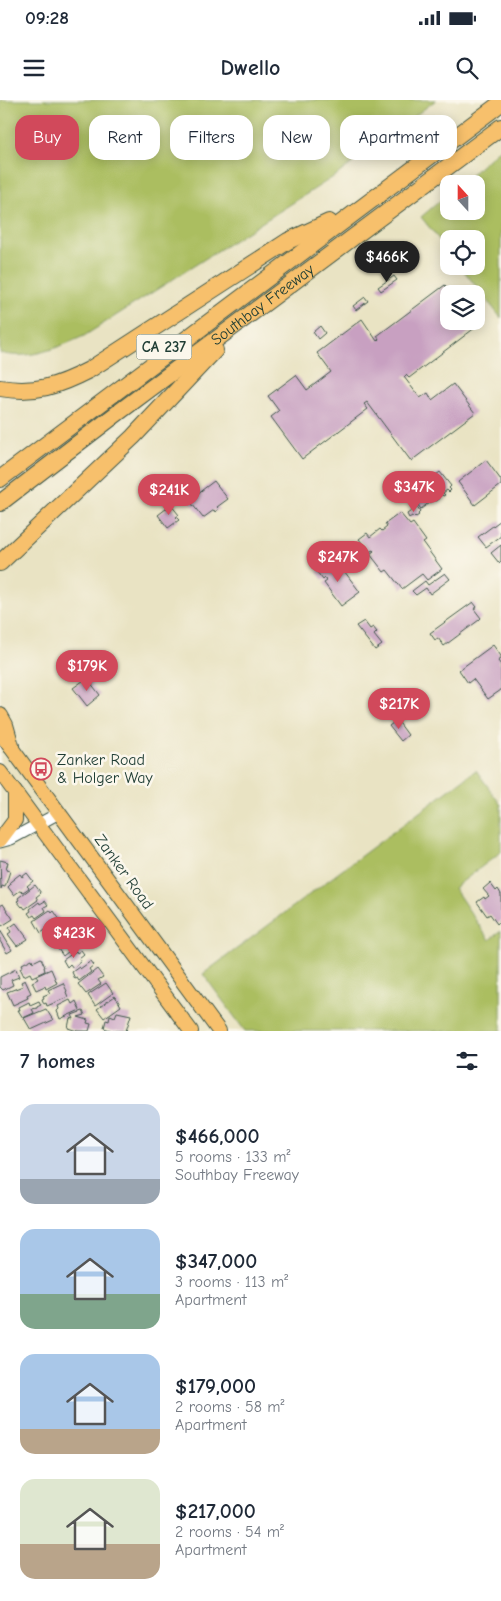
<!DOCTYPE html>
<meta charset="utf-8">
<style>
body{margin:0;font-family:"Comic Neue",sans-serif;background:#f6f6f7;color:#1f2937;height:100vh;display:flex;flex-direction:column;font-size:19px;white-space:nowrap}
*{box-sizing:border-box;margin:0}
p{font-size:16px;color:#747a83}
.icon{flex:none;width:28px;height:28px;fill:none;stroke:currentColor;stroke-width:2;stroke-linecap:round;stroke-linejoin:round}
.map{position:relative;height:931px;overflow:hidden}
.side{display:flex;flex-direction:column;background:#fff;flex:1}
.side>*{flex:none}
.hud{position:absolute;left:15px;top:15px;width:471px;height:45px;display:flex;gap:10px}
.needle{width:32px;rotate:339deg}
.fabs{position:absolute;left:440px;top:75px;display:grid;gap:10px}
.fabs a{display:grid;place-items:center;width:45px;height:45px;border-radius:10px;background:#fff;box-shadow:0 2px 12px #0003;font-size:25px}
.price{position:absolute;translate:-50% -42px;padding:0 11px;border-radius:18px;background:#d1495b;color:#fff;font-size:16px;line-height:32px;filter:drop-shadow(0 1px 2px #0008)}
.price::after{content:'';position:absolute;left:50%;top:30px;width:15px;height:11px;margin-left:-8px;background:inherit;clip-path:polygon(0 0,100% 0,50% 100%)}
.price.active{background:#222;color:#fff}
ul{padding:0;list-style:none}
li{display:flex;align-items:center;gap:15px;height:125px;padding:0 20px}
li span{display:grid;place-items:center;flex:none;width:140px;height:100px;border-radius:15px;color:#555}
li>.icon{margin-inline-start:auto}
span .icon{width:60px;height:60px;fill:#fffc;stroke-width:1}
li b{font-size:21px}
h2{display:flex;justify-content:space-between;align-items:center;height:60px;padding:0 20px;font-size:21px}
.chip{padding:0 18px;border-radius:15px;background:#fff;box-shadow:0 2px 12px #0003;font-size:18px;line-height:45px}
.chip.active{background:#d1495b;color:#fff}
.status{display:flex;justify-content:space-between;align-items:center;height:35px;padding:0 25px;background:#fff;direction:ltr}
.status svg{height:14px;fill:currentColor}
header{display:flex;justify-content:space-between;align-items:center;height:65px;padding:0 20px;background:#fff;font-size:22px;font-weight:700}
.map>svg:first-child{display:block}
</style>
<div class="status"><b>09:28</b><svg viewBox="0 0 49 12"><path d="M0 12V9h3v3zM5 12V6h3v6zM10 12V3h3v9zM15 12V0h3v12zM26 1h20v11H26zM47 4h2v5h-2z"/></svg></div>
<header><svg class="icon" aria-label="menu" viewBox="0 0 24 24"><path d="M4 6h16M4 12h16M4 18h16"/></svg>Dwello<svg class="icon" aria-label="search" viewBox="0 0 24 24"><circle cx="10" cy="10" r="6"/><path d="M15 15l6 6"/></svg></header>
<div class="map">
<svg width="501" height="931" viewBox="0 0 501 931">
<rect width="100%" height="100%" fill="#fbf7ec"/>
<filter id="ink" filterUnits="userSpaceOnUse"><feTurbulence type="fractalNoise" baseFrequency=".02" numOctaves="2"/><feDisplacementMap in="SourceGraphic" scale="10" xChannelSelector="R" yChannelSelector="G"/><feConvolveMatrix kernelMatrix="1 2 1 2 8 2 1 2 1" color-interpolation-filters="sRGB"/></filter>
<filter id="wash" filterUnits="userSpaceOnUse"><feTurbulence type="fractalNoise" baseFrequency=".0096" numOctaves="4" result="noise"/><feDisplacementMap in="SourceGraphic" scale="20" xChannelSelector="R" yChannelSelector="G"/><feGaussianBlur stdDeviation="1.12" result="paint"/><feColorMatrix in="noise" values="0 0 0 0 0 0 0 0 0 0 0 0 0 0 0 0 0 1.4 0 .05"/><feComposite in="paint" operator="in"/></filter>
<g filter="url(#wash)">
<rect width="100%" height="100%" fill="#e9e3c3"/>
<g fill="#abbe61" stroke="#657e4a">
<path d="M0 0H436L338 74 84 236C59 247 29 261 0 253Z"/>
<path d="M501 48V218L460 166H476V139H449V152L421 117 449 93V111H476V84H460Z"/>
<path d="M476 670 501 705V752L454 788 489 840 501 831V931H245L203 874Z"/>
</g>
<g id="blocks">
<g fill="#c8a0c1">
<path d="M394 176 397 180 381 191 378 187Z"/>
<path d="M445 185 451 194H449V221H472L476 227 409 278 406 275 404 277 420 298 428 293 432 300 453 284 475 313 411 361 367 302 364 304 368 309 302 359 271 317 279 311 268 296 296 275 307 290 331 272 317 253 362 219 377 241 379 239 377 236Z"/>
<path d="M365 197 368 201 356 210 353 206Z"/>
<path d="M320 226 325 233 318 239 313 232Z"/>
<path d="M486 360 501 380V385L475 405 458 382Z"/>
<path d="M440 372 451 386 449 388 451 390 449 392 447 390 443 393 445 395 443 396 441 394 437 397 439 399 436 401 434 399 421 409 410 395Z"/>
<path d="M214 381 228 399 217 407 219 409 215 412 214 410 203 418 189 400Z"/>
<path d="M171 405 179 415 176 417 179 420 168 428 158 415Z"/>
<path d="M417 407 420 412 418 414 419 415 416 417 415 416 413 418 412 416 409 418 407 414Z"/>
<path d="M400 413 410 425 413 423 426 441 423 443 442 469 427 480 422 474 402 489 387 470 384 472 370 454 374 451 373 450 369 452 359 439 367 433 370 437 380 429 382 431 387 427 385 424Z"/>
<path d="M501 420V436L486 447 478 437Z"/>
<path d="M501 445V461L499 463 491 453Z"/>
<path d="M335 459 360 492 341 506 324 483 327 481 325 478 323 480 317 472Z"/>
<path d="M445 473 450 479 430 494 426 488 416 495 412 491 425 481 428 485Z"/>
<path d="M473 502 477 507 474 509 481 518 479 520 444 546 438 538 435 540 430 533Z"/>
<path d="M364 521 370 529 373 527 377 532 374 535 382 545 375 550 356 526Z"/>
<path d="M493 545 501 556V559L498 561 501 565V590L488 599 473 579 468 583 459 570Z"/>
<path d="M87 578 100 595 87 606 73 588Z"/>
<path d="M397 620 408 635 401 641 389 626Z"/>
<path d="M0 760 8 762 6 770 10 771 5 787 2 786 1 789Z"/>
<path d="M27 773 33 781 27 786 29 788 23 792 21 790 14 795 8 787 11 784 10 782 20 774 22 777Z"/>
<path d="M490 783 496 791 498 789 501 794V820L497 824 490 814 487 816 477 802 484 797 485 799 489 796 483 789Z"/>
<path d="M35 785 41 793 36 797 38 800 25 809 23 806 22 807 17 801 19 800 18 798Z"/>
<path d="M45 801 48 805 44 807 46 811 36 818 34 815 31 817 28 813 31 811 30 809 39 802 40 804Z"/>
<path d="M3 804 13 819 2 826 0 823V806Z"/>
<path d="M50 810 52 813 54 811 60 820 41 833 34 821Z"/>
<path d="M16 823 28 839 17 846 8 834 11 832 9 828Z"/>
<path d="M0 830 12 850 7 853 0 841Z"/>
<path d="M72 838 75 842 72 844 74 847 63 856 58 849 61 846 59 844 64 840 66 843Z"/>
<path d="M81 850 84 854 79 858 81 861 73 868 70 864 67 867 63 860 76 851 77 853Z"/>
<path d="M41 858 45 867H44L45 871 32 877 30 873 24 876 20 868 23 866 22 864 32 859 33 862Z"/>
<path d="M91 861 94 865 89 869 91 872 79 881 77 878 75 879 72 872 79 867 80 869Z"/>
<path d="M16 869 19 877 11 880 13 885 3 890 0 887V877Z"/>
<path d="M51 869 57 883 46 889 45 886 36 890 32 882 38 879 36 876Z"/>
<path d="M97 869 103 877 98 880 101 884 86 894 78 884Z"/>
<path d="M25 880 31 893 27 895 28 898 13 905 7 892 23 886 21 882Z"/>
<path d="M63 883 67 891 66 892 68 897 47 906 46 903 44 904 42 899 44 898 43 896 50 893 48 890Z"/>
<path d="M106 883 113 893 95 906 88 895Z"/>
<path d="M115 896 121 906 104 918 97 909Z"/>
<path d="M70 900 72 904 76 901 80 910 60 919 57 911 59 909 58 906Z"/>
<path d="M39 901 41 905 37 907V908L32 909 34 913 23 918 18 910H20L19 907 29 902 30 905Z"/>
<path d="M46 909 53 920 31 930 24 918Z"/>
<path d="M83 911 85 915 78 917 88 920 87 923 91 924 89 931H77L68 928 70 918 74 919 72 915Z"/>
<path d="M117 912 131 915 126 931H113L104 928 106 920 109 921 110 915 115 917Z"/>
</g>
</g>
</g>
<g filter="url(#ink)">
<use href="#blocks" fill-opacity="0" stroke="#3d5649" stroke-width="1"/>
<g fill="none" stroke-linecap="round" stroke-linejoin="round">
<g stroke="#3d5649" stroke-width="13">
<path id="minor" d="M0 742 11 739 59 713"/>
</g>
<g stroke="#3d5649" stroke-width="16">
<g id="major">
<path d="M4 638 219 931"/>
<path d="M0 672 191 931"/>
<path d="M0 740 15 720V692"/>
</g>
</g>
<g stroke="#3d5649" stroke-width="18">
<g id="highway">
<path d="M0 288C35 294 58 286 89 270L288 141 329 122"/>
<path d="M0 379 501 3"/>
<path id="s1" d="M0 403 115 315 501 27"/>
<path d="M0 463 133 337 215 250"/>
<path d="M0 616 5 625 11 646"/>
</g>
</g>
<use href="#minor" stroke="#fff" stroke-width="11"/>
<use href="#major" stroke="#f7c06c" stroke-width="14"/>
<use href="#highway" stroke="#f7c06c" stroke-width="16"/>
</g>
</g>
<defs>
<g id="bus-ring" transform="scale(1.125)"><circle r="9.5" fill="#fbf7ec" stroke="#d1495b" stroke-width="1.5"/><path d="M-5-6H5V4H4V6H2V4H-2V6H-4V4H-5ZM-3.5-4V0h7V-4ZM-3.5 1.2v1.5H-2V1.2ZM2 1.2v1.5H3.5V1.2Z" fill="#d1495b"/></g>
</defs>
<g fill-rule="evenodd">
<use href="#bus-ring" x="41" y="669"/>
</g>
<g text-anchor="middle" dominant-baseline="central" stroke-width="5" stroke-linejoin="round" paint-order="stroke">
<rect fill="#fbf7ec" stroke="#61756b" stroke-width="1" x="136.5" y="234.5" width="55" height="25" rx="4"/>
<g font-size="15" font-weight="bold" fill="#1f3d34">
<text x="164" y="247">CA 237</text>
</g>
<g font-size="16" fill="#1f3d34" stroke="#fbf7ec">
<text stroke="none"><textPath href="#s1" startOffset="329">Southbay Freeway</textPath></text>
<text transform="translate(124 772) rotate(54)">Zanker Road</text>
</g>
<g font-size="16" fill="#1f3d34" stroke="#fbf7ec" text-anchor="start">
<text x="57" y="660">Zanker Road<tspan x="57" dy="18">&amp; Holger Way</tspan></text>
</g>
</g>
</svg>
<div class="fabs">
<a><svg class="needle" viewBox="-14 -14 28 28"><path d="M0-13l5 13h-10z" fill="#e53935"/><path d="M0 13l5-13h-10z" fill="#747a83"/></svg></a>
<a><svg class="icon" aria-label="locate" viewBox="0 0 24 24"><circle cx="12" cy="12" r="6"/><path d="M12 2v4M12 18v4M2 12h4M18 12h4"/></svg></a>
<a><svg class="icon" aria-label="layers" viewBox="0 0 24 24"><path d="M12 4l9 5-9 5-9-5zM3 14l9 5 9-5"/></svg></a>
</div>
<b class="price active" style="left:387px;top:183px">$466K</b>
<b class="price" style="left:414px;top:413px">$347K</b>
<b class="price" style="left:169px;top:416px">$241K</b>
<b class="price" style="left:338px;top:483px">$247K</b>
<b class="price" style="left:87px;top:592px">$179K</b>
<b class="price" style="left:399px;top:630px">$217K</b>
<b class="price" style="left:74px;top:859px">$423K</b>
<div class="hud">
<a class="chip active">Buy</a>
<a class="chip">Rent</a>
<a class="chip">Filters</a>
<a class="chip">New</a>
<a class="chip">Apartment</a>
</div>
</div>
<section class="side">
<h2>7 homes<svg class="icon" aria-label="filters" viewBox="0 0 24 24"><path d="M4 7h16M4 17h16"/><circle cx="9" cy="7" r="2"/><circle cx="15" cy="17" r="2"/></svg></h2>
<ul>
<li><span style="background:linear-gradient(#c9d6e8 75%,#9aa5b1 0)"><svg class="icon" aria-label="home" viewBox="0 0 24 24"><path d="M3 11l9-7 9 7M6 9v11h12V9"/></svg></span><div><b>$466,000</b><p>5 rooms · 133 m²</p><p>Southbay Freeway</p></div></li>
<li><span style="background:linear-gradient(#a9c7e8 65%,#7fa58c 0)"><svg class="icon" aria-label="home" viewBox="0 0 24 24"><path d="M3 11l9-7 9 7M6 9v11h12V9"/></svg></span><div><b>$347,000</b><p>3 rooms · 113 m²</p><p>Apartment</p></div></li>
<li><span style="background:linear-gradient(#a9c7e8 75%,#b9a48a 0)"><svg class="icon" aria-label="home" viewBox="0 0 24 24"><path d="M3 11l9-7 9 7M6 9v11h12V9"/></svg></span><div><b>$179,000</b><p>2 rooms · 58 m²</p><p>Apartment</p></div></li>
<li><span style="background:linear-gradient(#dfe7d0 65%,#b9a48a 0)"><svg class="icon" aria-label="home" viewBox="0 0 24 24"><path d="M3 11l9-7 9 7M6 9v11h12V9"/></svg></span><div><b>$217,000</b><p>2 rooms · 54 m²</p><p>Apartment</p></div></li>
</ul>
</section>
